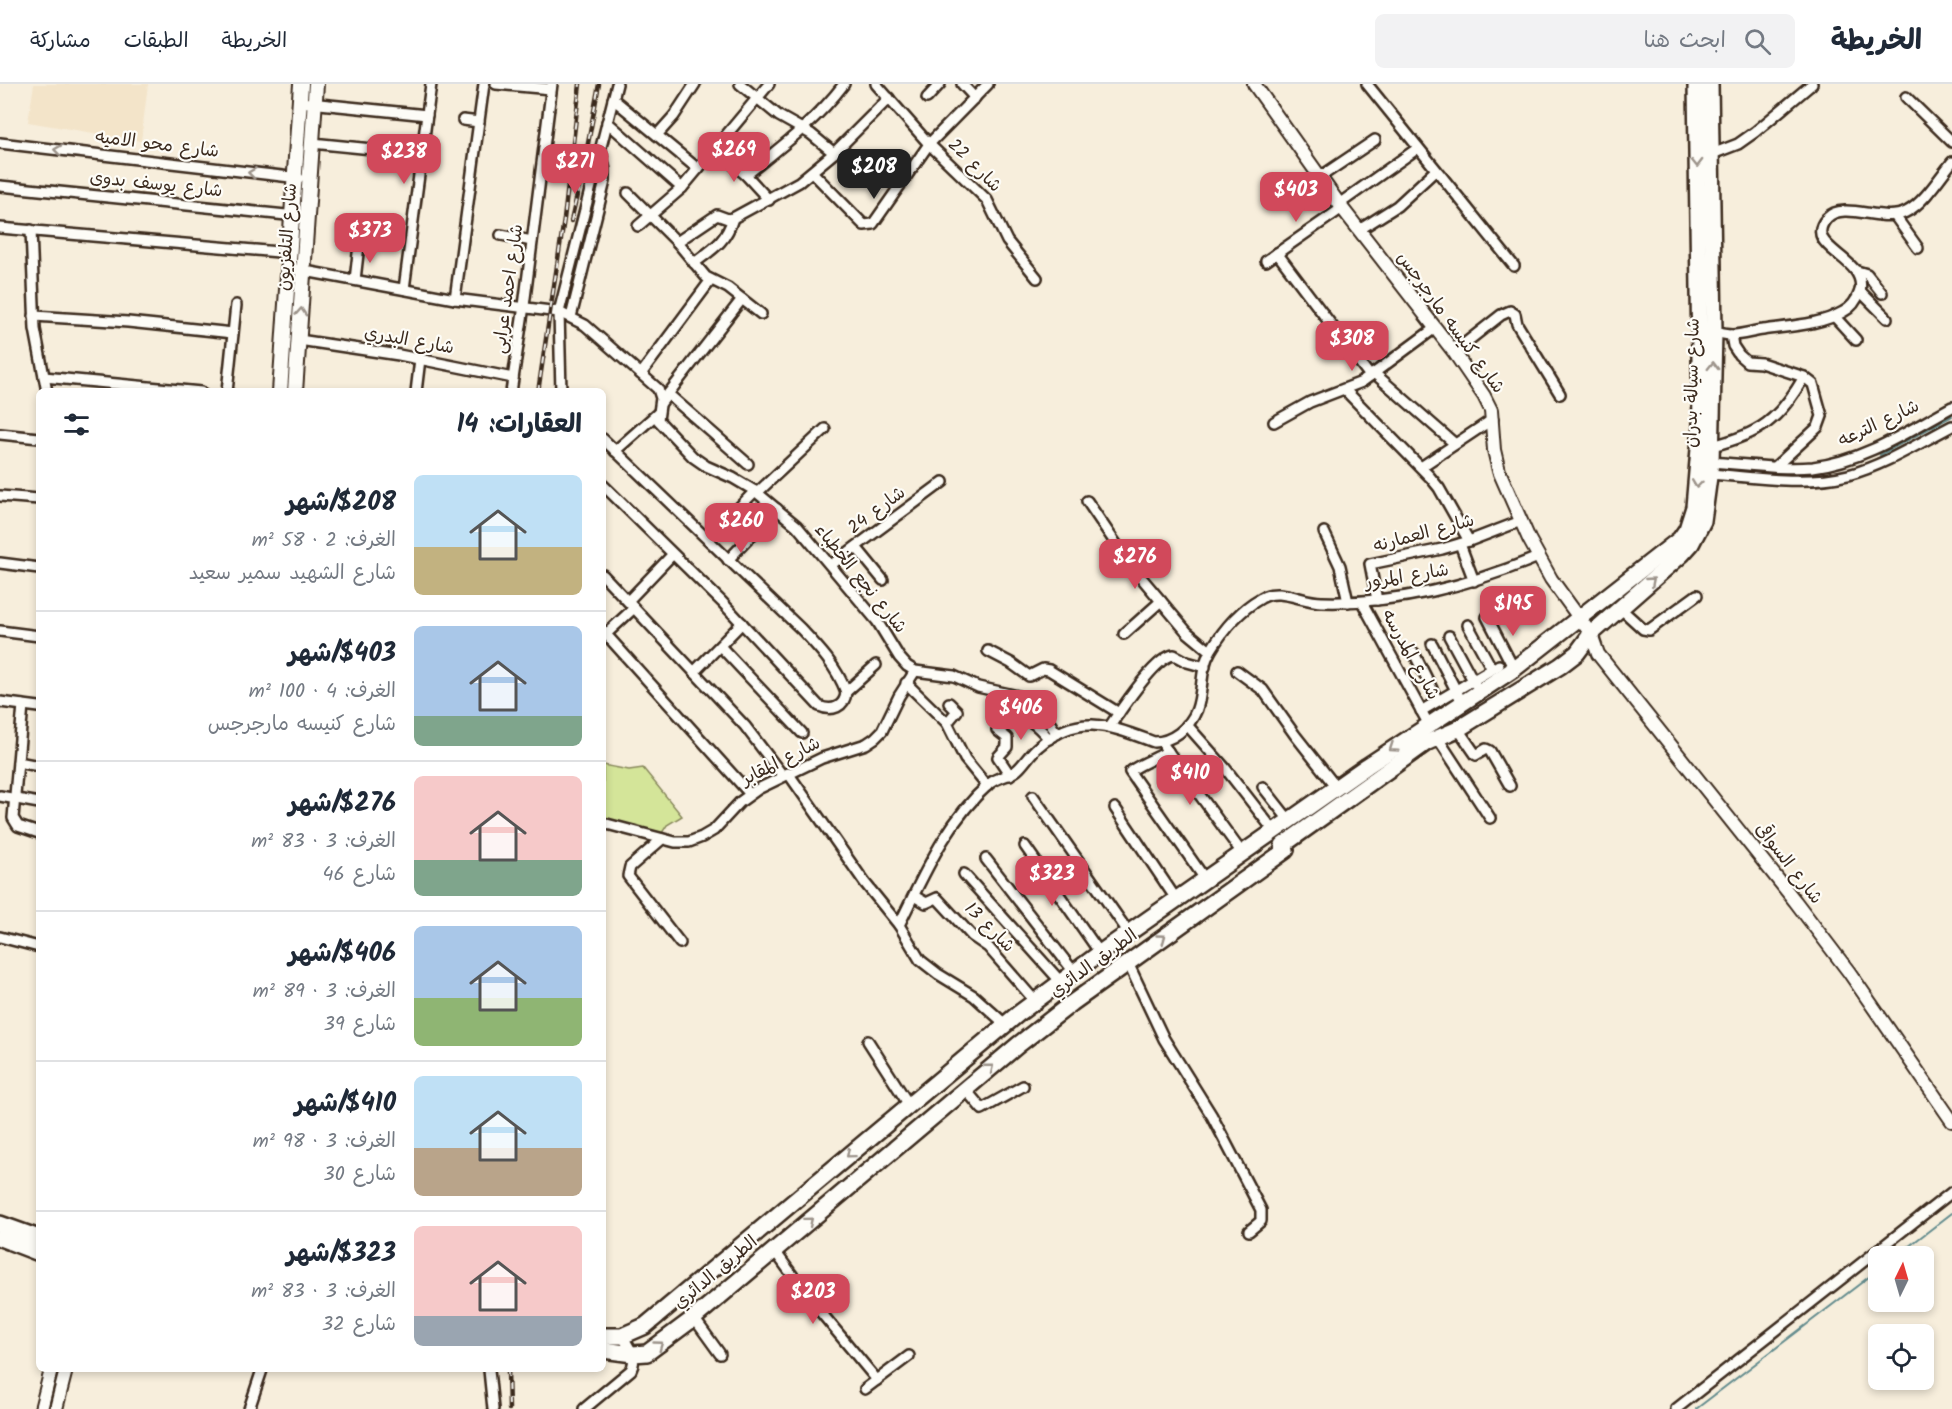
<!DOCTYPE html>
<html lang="ar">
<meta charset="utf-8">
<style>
body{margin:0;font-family:Kalam,"Playpen Sans Arabic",sans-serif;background:#f2f2f3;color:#1f2937;direction:rtl;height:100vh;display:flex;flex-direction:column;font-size:22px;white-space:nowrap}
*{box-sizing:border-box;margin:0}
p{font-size:20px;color:#747a83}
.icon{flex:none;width:33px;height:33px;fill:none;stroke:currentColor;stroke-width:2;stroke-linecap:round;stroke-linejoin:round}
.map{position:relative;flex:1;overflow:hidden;direction:ltr}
.drawer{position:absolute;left:36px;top:304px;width:570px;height:984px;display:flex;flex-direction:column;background:#fff;border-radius:9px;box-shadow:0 3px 9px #0003;direction:rtl}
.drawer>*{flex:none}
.needle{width:39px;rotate:5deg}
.fabs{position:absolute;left:1868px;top:1162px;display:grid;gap:12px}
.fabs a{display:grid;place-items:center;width:66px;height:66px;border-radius:9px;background:#fff;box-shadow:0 3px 9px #0003;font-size:30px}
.price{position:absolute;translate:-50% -51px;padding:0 14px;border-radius:12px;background:#d1495b;color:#fff;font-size:20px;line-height:39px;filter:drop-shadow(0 2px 3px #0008)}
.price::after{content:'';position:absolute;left:50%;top:36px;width:18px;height:14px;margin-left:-9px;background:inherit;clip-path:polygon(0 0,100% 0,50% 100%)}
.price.on{background:#222;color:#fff}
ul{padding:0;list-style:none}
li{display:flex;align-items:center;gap:18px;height:150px;padding:0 24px}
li+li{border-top:2px solid #e0e1e3}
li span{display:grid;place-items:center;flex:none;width:168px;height:120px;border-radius:9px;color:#555}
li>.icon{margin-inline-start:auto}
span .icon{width:72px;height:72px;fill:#fffc;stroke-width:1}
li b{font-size:26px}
h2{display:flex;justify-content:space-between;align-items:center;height:72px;padding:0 24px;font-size:26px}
header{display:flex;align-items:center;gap:36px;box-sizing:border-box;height:84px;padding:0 30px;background:#fff;border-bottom:2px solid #e0e1e3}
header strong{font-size:28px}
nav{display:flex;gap:33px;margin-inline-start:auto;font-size:21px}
.search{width:420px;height:54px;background:#f2f2f3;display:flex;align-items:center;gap:15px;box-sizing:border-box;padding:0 21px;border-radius:9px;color:#747a83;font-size:22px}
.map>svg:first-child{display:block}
</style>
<header>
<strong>الخريطة</strong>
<div class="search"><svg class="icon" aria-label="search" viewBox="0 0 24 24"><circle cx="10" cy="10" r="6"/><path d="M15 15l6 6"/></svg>ابحث هنا</div>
<nav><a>الخريطة</a><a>الطبقات</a><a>مشاركة</a></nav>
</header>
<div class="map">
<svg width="1952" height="1325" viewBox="0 0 1952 1325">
<rect width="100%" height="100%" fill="#f7eedc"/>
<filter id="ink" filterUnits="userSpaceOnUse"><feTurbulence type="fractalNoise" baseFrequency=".0167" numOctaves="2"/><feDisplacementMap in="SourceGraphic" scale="12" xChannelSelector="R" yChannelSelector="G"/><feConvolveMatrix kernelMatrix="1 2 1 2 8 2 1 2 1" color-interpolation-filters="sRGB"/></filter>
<g filter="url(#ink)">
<path fill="#f3e4c9" d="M34 0H148L141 57 28 38Z"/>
<path fill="#d4e599" stroke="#88885c" stroke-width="1.5" d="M603 681 629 686 643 684 682 732 667 741 662 749 603 736Z"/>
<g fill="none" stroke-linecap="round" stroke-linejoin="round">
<g stroke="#638c8e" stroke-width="2">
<path d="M1880 371 1952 332"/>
<path d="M1895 1173 1952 1129"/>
<path d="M1696 1325 1878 1186"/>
</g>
<g stroke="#3b2a1e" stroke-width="14">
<g id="minor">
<path d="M496 0 551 5"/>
<path d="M740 0 779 32 811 50 834 69"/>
<path d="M876 0 929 60 987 116 1007 157 1037 194"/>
<path d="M962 0 975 14"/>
<path d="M1367 0 1514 182"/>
<path d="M1906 13 1952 58"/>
<path d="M927 14 940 0"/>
<path d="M613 15 698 85"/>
<path d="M300 18 427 31"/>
<path d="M463 36 479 38"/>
<path d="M607 38 682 104"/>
<path d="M657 51 674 32 695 0"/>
<path d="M0 59 299 94"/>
<path d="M312 59 422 70"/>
<path d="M715 65 746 91 769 116"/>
<path d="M1712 70 1738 60 1755 48 1812 0"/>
<path d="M812 88 861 138 864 141 873 140 929 60 988 0"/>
<path d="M746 91C781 63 816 37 844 0"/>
<path d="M1320 93 1375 56"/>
<path d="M0 102 296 132"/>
<path d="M628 109 677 158 706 193 728 204 761 230"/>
<path d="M1339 120 1418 64"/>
<path d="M1895 132 1918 164"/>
<path d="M638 142 682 104 769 0"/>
<path d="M0 144 290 169"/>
<path d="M31 146 35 245 47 308"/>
<path d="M1359 146 1397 122 1436 86"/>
<path d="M501 151 532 157"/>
<path d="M677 158 717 131 728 135 733 134 799 98 834 69 889 14"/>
<path d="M1277 169 1370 292"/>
<path d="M1266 177 1342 124"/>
<path d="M694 179C713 165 726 158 733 134"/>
<path d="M289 184 455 215 559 228 585 241 658 305 661 314 658 336 693 373 706 382 733 394 755 407 797 442 877 537 899 573 907 582 915 587 954 592 978 603 1018 612 1042 627 1057 650"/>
<path d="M1857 187 1867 190 1882 209"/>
<path d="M355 196 359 161"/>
<path d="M404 205 431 0"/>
<path d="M1860 207 1887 234"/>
<path d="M455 215 484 0"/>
<path d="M34 232 128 238 233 249"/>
<path d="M1834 232 1856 256"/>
<path d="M571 233 605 97V86L601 68"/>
<path d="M1714 248C1719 249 1726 251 1732 251 1742 251 1753 247 1763 246 1789 242 1820 241 1843 228 1851 224 1857 216 1860 207 1868 173 1800 164 1827 134 1844 116 1883 140 1906 128 1923 120 1940 93 1952 78"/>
<path d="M1731 251 1733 262 1739 271 1747 278 1761 279 1795 290 1804 293 1813 300 1822 332 1818 343 1775 383"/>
<path d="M299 256 399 271 513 294"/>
<path d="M1454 268 1501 231 1510 227 1515 230 1517 240 1560 310"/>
<path d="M1374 289 1455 360"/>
<path d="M641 290 711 196"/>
<path d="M44 293 201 308"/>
<path d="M1345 306 1430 393 1439 404 1469 457"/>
<path d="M227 308 236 221"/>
<path d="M416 308 420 275"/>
<path d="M511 308 524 222 552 0"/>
<path d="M561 308 559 228 617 0"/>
<path d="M668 310 748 380"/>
<path d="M661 319 742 215"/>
<path d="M1274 338 1310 318 1362 298 1435 244"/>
<path d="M0 350 39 354"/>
<path d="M603 355 801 545C819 564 837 583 846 608"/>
<path d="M1712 362C1760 350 1779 336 1804 293"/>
<path d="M615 367 658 329"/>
<path d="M1711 378C1744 380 1780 386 1813 383 1864 377 1908 347 1952 323"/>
<path d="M1421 383 1493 335"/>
<path d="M1710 390C1755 393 1804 402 1848 391 1885 381 1919 359 1952 342"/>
<path d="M603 401 722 518 819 622C832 628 845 623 846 608L876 581"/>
<path d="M758 408 825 345"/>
<path d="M0 412 39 415"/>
<path d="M1087 417 1129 479 1187 548 1210 567"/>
<path d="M723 440 755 407"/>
<path d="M1324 448 1340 482 1348 518"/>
<path d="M1460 460 1474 497"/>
<path d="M856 463 883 496"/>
<path d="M728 476 777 425"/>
<path d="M0 479 39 484"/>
<path d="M831 481 943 398"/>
<path d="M603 491 745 642 783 692"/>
<path d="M1377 516 1370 480 1442 465 1469 457 1521 437"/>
<path d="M628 517 672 471"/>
<path d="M1362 518 1429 641"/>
<path d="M1620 524 1643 545 1649 546 1697 511"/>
<path d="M1487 533 1514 585"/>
<path d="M1468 541 1492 585"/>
<path d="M0 547 39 552"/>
<path d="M603 547 750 710"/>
<path d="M606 550 634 524"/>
<path d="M1124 550 1161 517"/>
<path d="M1449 552 1475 600"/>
<path d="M1432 560 1463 620"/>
<path d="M720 562 802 649"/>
<path d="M988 567 1011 579 1029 592 1043 585 1049 586 1119 629"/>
<path d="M1414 569 1438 617"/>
<path d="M1237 587 1263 606 1295 651 1336 703"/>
<path d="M694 588 742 539"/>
<path d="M906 599 947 639 965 675 987 702"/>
<path d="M0 618 39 623"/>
<path d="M23 621 13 734 18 742 39 749"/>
<path d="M1421 627 1499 581"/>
<path d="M1008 635C1027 630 1037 641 1049 655"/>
<path d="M947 639 957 627 949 619"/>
<path d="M1187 641 1225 684 1274 747"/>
<path d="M1110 642C1121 626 1156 572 1174 571L1187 578 1205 583"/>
<path d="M1458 645 1476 671 1486 665 1490 667 1510 702"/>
<path d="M997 646 1007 654V663L998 673 1010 691"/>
<path d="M1437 653 1490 734"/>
<path d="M1164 662 1242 769"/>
<path d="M1168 667C1158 674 1136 681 1130 688L1205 795"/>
<path d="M18 678 39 682"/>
<path d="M788 689 865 799 899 841 920 876 938 890 974 912 1005 940"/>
<path d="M1263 703 1289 736"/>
<path d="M0 712 39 719"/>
<path d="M1033 712 1129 849"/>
<path d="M1115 724 1176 815"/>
<path d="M603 739 675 758H689L702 753 714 746 740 718 758 705 822 674 866 660 875 654 882 647 899 612 915 587"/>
<path d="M662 755 630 783 628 792 680 859"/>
<path d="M1025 762 1100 869"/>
<path d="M986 775 1074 888"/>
<path d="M964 790 1061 898"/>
<path d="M914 812 926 819 937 814 972 852 988 863 1035 917"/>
<path d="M899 841C924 791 946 738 989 700 998 692 1009 693 1017 686 1025 679 1030 669 1039 662 1079 628 1110 642 1154 658 1164 658 1171 655 1179 649 1211 624 1194 594 1211 566 1223 546 1240 526 1261 514 1279 503 1302 518 1322 518 1398 520 1468 502 1538 473"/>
<path d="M0 853 39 863"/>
<path d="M1128 879 1164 955 1212 1032 1261 1126V1137L1249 1147"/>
<path d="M868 957 909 1021"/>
<path d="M965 1005 982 1025 1023 1002"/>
<path d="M774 1166 809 1214 877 1296"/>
<path d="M694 1234 720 1270"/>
<path d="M489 1286 493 1325"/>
<path d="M865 1305 909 1272"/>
<path d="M249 1325 262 1286"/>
<path d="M584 1325 631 1286C638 1273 629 1263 622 1252"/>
<path d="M1676 1325 1952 1108"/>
</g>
</g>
<g stroke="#3b2a1e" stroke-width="16">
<g id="tertiary">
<path d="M1254 0 1342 124 1454 268 1484 312 1491 326 1494 366 1499 387 1529 455 1551 495 1591 550 1598 570 1795 817 1849 888 1952 1037"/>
<path d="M41 1325 51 1286"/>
<path d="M56 1325 66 1286"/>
</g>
</g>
<g stroke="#3b2a1e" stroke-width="18">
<g id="secondary">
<path d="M280 308 301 0"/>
<path d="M295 308 316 0"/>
</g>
</g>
<g stroke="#3b2a1e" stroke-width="20">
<g id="primary">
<path d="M0 1140 39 1154"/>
<path d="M0 1154 39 1169"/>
<path d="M603 1252H622L645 1242 1018 930 1100 869 1367 682 1514 585 1680 455 1687 445 1694 423 1701 342 1696 0"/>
<path d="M603 1266 633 1270 647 1269 694 1234 1018 961 1072 919 1286 766 1283 761 1426 659 1458 645 1560 582 1577 569 1591 550 1682 470 1691 460 1703 437 1711 378 1714 248 1710 0"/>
</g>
</g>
<use href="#minor" stroke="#fdfcf7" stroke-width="9"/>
<use href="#tertiary" stroke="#fdfcf7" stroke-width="12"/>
<use href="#secondary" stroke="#fdfcf7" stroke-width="14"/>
<use href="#primary" stroke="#fdfcf7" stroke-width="15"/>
<g stroke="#3b2a1e" stroke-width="4.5">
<g id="rail">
<path d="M571 137 584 81 599 0"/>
<path d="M538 308 564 135 580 0"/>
<path d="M508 1286 509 1325"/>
</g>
</g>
<use href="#rail" stroke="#fdfcf7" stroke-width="2" stroke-dasharray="7" stroke-linecap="butt"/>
</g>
<defs><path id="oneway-chevron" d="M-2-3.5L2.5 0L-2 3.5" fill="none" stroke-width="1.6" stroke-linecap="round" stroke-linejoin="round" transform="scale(1.5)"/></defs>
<g stroke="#9c938a">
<use href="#oneway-chevron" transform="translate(58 66) rotate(-173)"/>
<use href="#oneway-chevron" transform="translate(1697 79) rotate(89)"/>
<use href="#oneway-chevron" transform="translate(252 89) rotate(-173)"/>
<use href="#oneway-chevron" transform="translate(301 228) rotate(-86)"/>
<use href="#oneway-chevron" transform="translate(1713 282) rotate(-89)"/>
<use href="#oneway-chevron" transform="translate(1697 400) rotate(97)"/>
<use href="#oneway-chevron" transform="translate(1651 497) rotate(-41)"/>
<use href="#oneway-chevron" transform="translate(1393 664) rotate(146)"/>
<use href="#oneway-chevron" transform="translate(1162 854) rotate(-36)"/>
<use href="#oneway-chevron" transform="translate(990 984) rotate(-39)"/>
<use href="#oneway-chevron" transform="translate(850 1070) rotate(140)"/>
<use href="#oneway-chevron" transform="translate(809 1137) rotate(-40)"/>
<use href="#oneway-chevron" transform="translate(659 1261) rotate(-36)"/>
</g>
</g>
<g text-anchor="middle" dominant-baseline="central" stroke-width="4.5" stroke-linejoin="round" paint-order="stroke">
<g font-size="18" fill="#3b2a1e" stroke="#fdfcf7">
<text transform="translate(157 61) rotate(7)">شارع محو الاميه</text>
<text transform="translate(974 82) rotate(45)">شارع 22</text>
<text transform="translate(156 101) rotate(6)">شارع يوسف بدوى</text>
<text transform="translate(288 153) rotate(-86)">شارع التلفزيون</text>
<text transform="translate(509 205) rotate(-82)">شارع احمد عرابى</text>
<text transform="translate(1450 239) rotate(54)">شارع كنيسه مارجرجس</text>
<text transform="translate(409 257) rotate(10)">شارع البدري</text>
<text transform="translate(1693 299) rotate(-89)">شارع سيالة بدران</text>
<text transform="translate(1879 340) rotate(-25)">شارع الترعه</text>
<text transform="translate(877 427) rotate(-37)">شارع 24</text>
<text transform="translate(1424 450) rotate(-15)">شارع العمارنه</text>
<text transform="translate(1407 493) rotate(-9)">شارع المرور</text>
<text transform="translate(860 495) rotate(51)">شارع نجع الخطباء</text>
<text transform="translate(1410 571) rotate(61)">شارع المدرسه</text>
<text transform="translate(781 678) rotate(-27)">شارع المقابر</text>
<text transform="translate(1788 780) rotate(52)">شارع السواقى</text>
<text transform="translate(989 844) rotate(45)">شارع 13</text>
<text transform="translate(1094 880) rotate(-36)">الطريق الدائري</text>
<text transform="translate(716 1189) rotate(-40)">الطريق الدائري</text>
</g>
</g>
</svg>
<div class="fabs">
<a><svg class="needle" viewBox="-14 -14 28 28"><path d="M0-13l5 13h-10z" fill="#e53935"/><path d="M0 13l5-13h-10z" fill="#747a83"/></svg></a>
<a><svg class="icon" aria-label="locate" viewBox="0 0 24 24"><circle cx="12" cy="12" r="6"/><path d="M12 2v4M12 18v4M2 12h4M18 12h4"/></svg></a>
</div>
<b class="price" style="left:734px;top:99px">$269</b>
<b class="price" style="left:404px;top:101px">$238</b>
<b class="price" style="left:575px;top:111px">$271</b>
<b class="price on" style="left:874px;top:116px">$208</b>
<b class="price" style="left:1296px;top:139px">$403</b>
<b class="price" style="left:370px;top:180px">$373</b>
<b class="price" style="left:1352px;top:288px">$308</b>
<b class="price" style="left:741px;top:470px">$260</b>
<b class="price" style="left:1135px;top:506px">$276</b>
<b class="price" style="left:1513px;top:553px">$195</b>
<b class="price" style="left:1021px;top:657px">$406</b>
<b class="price" style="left:1190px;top:722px">$410</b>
<b class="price" style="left:1052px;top:823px">$323</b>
<b class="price" style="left:813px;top:1241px">$203</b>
<section class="drawer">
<h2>العقارات: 14<svg class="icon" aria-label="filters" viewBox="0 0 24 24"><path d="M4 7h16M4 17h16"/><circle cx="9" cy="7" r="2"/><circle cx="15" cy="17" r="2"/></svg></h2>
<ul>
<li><span style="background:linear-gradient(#bfe0f5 60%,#c2b280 0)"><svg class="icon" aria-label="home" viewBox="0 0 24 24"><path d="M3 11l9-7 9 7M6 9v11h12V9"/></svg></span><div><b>$208/شهر</b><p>الغرف: 2 · 58 m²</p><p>شارع الشهيد سمير سعيد</p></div></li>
<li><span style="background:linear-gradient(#a9c7e8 75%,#7fa58c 0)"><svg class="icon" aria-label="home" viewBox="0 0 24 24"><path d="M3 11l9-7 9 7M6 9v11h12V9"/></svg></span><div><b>$403/شهر</b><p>الغرف: 4 · 100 m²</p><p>شارع كنيسه مارجرجس</p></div></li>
<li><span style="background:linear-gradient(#f6c9c9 70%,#7fa58c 0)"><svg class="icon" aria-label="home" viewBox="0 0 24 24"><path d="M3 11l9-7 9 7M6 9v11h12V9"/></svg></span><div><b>$276/شهر</b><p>الغرف: 3 · 83 m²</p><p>شارع 46</p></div></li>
<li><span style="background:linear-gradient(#a9c7e8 60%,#8fb573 0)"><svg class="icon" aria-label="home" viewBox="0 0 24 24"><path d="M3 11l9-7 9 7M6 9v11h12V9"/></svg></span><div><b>$406/شهر</b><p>الغرف: 3 · 89 m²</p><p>شارع 39</p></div></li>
<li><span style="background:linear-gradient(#bfe0f5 60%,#b9a48a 0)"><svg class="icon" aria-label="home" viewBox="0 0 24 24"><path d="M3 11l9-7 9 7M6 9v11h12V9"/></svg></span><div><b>$410/شهر</b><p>الغرف: 3 · 98 m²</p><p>شارع 30</p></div></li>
<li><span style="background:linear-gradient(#f6c9c9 75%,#9aa5b1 0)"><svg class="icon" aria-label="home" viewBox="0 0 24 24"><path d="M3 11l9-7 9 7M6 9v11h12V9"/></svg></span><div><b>$323/شهر</b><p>الغرف: 3 · 83 m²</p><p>شارع 32</p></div></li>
</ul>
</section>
</div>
